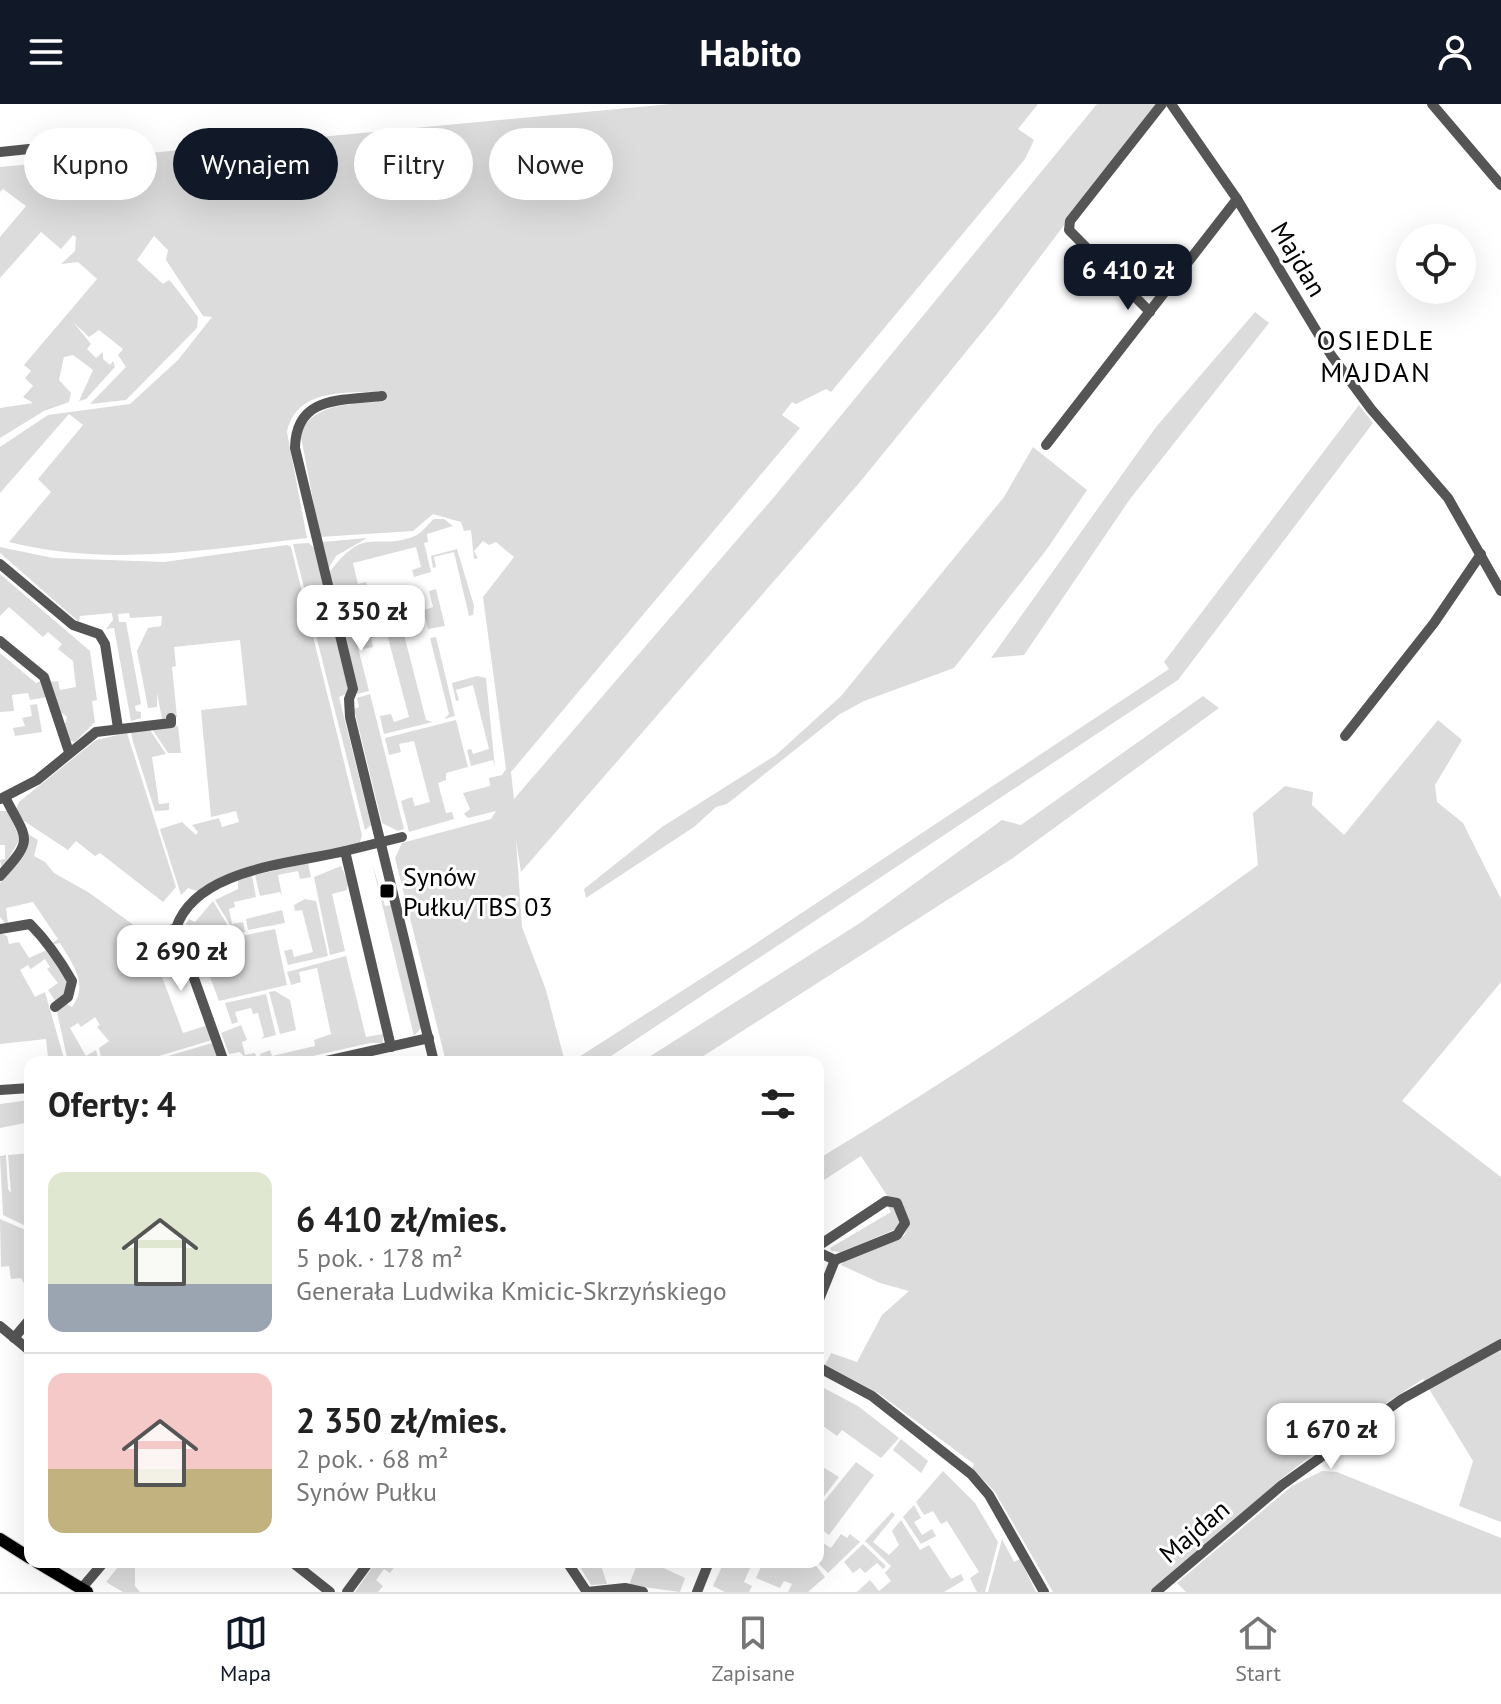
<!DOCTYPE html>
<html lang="pl">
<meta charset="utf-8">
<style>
body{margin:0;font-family:"PT Sans",sans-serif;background:#f6f6f6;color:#222;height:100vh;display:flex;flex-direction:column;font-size:30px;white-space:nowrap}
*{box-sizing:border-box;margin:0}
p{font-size:26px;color:#767676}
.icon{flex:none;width:44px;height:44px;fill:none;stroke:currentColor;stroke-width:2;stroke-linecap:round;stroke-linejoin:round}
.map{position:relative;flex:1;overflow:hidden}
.side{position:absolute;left:24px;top:952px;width:800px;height:512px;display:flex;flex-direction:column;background:#fff;border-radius:16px;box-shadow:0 8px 32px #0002}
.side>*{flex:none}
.guide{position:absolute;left:24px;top:24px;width:800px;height:72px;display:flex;gap:16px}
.controls{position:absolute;left:1396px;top:120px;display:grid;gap:16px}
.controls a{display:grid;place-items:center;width:80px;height:80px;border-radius:50%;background:#fff;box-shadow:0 8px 32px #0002;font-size:40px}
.price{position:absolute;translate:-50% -68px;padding:0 18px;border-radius:16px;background:#fff;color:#222;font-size:26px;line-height:52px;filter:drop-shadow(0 2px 4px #0008)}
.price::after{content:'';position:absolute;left:50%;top:48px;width:24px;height:18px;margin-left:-12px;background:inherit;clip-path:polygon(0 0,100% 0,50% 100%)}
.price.on{background:#111827;color:#fff}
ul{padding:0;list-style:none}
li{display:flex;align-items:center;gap:24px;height:200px;padding:0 24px}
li+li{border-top:2px solid #e0e0e0}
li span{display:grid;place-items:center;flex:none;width:224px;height:160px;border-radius:16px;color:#555}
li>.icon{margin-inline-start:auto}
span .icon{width:96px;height:96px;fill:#fffc;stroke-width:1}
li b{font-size:34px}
h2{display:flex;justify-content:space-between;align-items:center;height:96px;padding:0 24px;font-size:34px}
.chip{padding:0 28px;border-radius:36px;background:#fff;box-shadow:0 8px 32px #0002;font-size:28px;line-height:72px}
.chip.on{background:#111827;color:#fff}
header{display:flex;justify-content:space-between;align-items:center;height:104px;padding:0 24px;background:#111827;color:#fff;font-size:36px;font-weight:800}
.menu{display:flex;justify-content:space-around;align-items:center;height:112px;border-top:2px solid #e0e0e0;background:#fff;font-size:22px;color:#767676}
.menu a{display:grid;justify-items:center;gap:4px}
.menu .on{color:#111827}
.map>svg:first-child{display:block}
</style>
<header><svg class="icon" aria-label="menu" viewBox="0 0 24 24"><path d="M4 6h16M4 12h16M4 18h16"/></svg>Habito<svg class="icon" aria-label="person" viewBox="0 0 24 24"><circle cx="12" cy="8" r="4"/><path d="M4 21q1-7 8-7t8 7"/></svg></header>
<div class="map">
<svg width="1501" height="1488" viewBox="0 0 1501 1488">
<rect width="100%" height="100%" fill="#fff"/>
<g fill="#dcdcdc">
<path d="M671 0H1038L1018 25 1034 36 1025 55 831 288 826 285 796 300 792 298 782 311 800 324 511 668 514 695 774 393 1097 0H1156L996 211 860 378 521 768 516 736 522 823 546 886 565 958H446L395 754 402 739 491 715 496 707 468 714 464 710 470 705 463 689 490 682 489 674 502 671 506 665 483 493 514 453 496 438 489 441 483 437 474 447 478 454 474 455 471 426 464 427 461 418 433 410 413 427 320 433 300 328C317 297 354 301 385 297L383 287C346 290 297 283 287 328L307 434C207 446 108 463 9 438L51 388 38 375 83 321 69 310 0 389V343L48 311 130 300 178 256 212 213 203 212 166 156 168 146 154 132 137 156 163 180 169 176 172 179 198 213 197 224 126 296 90 300 126 263 118 251 123 245 99 226 89 233 73 218 91 240 87 245 96 254 103 248V255L110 261 113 257 115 263 86 295 79 297 93 266 73 251 64 253 59 276 71 289 69 298 44 307 0 334V304L33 299 23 293 33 282 25 274 31 267 24 261 97 175 78 158 61 160 75 147 76 133 73 131 61 145 41 128 0 174V133L26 102 3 85 0 88V63Z"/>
<path d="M1255 208 1269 219 1130 395 1024 551 991 554 1156 323Z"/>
<path d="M1359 301 1373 319 1178 576 602 958H571L752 842 1169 565 1164 558Z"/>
<path d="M1033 343 1087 386 1047 445 954 564 864 597 840 610 727 700 716 703 694 723 586 794 584 785 662 723 776 651 841 592 1004 393Z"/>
<path d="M434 415H444L453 422 427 430 428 438 424 439 431 468 414 473 412 466 421 463 416 443 353 459 358 480 366 478 368 485 357 488 363 511 349 514 343 492 334 489 329 469C366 419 374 448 415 432 422 429 428 420 434 415Z"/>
<path d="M367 434 336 452 328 465 322 438Z"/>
<path d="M309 439 315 445 349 589 339 593 371 721 365 726 293 440Z"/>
<path d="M287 441 291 443 362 731 360 739 223 773 197 787 188 784 181 791 160 725 182 718 196 731 198 728 192 721 219 714 222 723 239 718 236 707 211 713 201 606 247 601 240 536 174 543 176 562 172 563 177 613 162 615 157 589V603L148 604 137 547 148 524 161 522 162 512 130 514 129 509 118 510 119 518H126L141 600 135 602 136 607 141 608V614L131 617 114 524 106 525 113 516 112 509 80 512 79 518 0 449V443L53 454 164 458Z"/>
<path d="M457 445 474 502 473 511 469 512 454 448 434 453 436 463 433 464 431 452Z"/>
<path d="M0 470 90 547 97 596 92 597 95 618 75 638 68 636 64 623 67 613 58 606 49 578 58 577 60 586 76 583 73 557 58 545 62 540 48 528 43 533 9 503 0 512Z"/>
<path d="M436 485 445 522 428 525 425 513 417 515 416 509 433 503 429 487Z"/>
<path d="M401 519 426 616 433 618 384 630 380 612 391 610 394 618 409 613 387 530 371 534 373 543 363 545 358 526 361 529Z"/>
<path d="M353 524 369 587 357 590 343 536 346 526Z"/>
<path d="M436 533 455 612 444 615 449 610 430 534Z"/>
<path d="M0 549 36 579 41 577 47 593 30 596 28 589 12 591 14 607 0 608Z"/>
<path d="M477 572 486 574 495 664 493 656 471 662 467 646 471 645 473 650 489 645 473 581 456 586 459 596 456 597 452 579Z"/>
<path d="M370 590 404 725 398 727 382 719 354 605 359 603 357 594Z"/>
<path d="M1203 592 1219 604 1013 754 694 958H641L860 819 1002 716 1021 721Z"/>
<path d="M37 600 42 628 15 632 13 624 25 622 22 614 32 612 30 601Z"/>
<path d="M456 616 468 663 446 669V676L438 679 446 709 452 708 454 715 409 728 401 697 412 693 415 702 430 698 414 637 399 640 401 648 389 651 385 634Z"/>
<path d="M1438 616 1462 636 1435 681 1437 698 1463 719 1501 795V878L1402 997 1501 1073V1418L1459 1402 1473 1357 1423 1275 1339 1330 1281 1375 1255 1404 1150 1488H1053L995 1388 972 1364 974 1360 878 1289 825 1261 831 1249 857 1258 882 1211 909 1187 880 1179 841 1161 845 1156 904 1132 910 1119 901 1096 888 1093 861 1052 818 1080V1055C969 964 1115 865 1258 761L1253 709 1285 682 1313 688 1312 701 1344 731Z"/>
<path d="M178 622 181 649H168L152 625Z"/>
<path d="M150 626 166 650 152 653 159 700 169 699V706L155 707 133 638 131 628Z"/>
<path d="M127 629 176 783 163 798 100 749 95 752 76 737 68 746 24 717 16 706 19 698 96 636Z"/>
<path d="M0 707H8L20 735 2 765 0 756 5 755V741H0Z"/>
<path d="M28 730 38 736 34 752 45 758 54 769 88 788 146 830 183 929 205 922 202 906 212 936 139 958H102L99 944 109 937 97 923 100 921 95 913 81 923 78 919 70 924 86 952 96 946 99 958H68L57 908 65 899 72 903C89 880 73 861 60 839L50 841 58 835 33 798 6 804 8 820 2 823 5 819 0 813V779L22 754Z"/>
<path d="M308 759 311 773 300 775 298 767 278 771 282 792 280 788 260 792 255 771Z"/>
<path d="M372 759 385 802 391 801 421 924 414 932Z"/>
<path d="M341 762 348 778 347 786 332 790 345 847 330 851 314 773Z"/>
<path d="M252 772 256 793 234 798 235 803 229 805 232 820 243 818 245 828 235 829 215 796 238 785V775Z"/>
<path d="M305 795 316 797 328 852 288 861 284 847 292 845 294 853 313 848 302 806 295 807 294 801Z"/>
<path d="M213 797 233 830 198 838 192 825 186 828 185 822 189 815 195 818Z"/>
<path d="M282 806 285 819 248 826 246 815Z"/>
<path d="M275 825 287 881 219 897 198 841Z"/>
<path d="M0 829 7 832 9 840 19 838 29 854 49 845 69 876 65 893 56 898 48 886 58 879 47 865 50 863 45 855 31 865 28 861 20 866 35 893 45 888 65 958H42V954L48 953 46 935 0 940Z"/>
<path d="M346 852 366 933 383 930V939H370L286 958H262L260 950 270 946 272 952 315 942 314 936 331 930 317 864 299 868 301 878 291 881 287 868Z"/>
<path d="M275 887 290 896 296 926 280 930 269 888Z"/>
<path d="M266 890 276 931 261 935 264 932 258 909 253 910 251 904 235 908 238 918 232 920 225 899Z"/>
<path d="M241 921 247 936 242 938 245 951 255 949 258 957 249 958 240 948 229 950 221 929Z"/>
<path d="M212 939 219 958H148Z"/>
<path d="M30 996V1018L0 1024V1000Z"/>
<path d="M30 1049V1123H28L3 1111 0 1052 6 1051 8 1085 11 1089 8 1051Z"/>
<path d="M887 1101 894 1102 900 1119 896 1125 841 1148 831 1147 830 1144 891 1108Z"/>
<path d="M0 1115 30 1128V1182L26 1183 21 1174 11 1175 9 1162 1 1163Z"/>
<path d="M818 1281 858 1302 899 1334 881 1354 842 1326 837 1332 823 1322 818 1329Z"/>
<path d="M901 1335 928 1357 921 1369 893 1346Z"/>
<path d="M856 1358 874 1371 829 1431 818 1423V1405Z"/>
<path d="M818 1360 839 1373 822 1395 818 1392Z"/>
<path d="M943 1367 975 1399 998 1438 985 1488H977L970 1474 979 1468 947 1417 941 1420 933 1407 924 1411 916 1398Z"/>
<path d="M1322 1367 1337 1368 1501 1434V1488H1186L1177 1479 1292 1382Z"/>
<path d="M914 1401 921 1414 914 1418 922 1431 932 1425 936 1432 921 1440 903 1413Z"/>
<path d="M892 1408 895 1411 873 1438 889 1451 899 1441 892 1427 901 1416 920 1446 929 1441 951 1475 961 1470 964 1476 944 1488H857L870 1476 879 1487 891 1477 885 1469 891 1462 865 1437Z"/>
<path d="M841 1430 847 1434 850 1430 860 1438 828 1469 817 1458 823 1439 831 1444Z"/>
<path d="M1002 1435 1014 1458 1020 1455 1036 1488H988Z"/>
<path d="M863 1440 886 1462 883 1465 877 1459 865 1469 860 1464 853 1469 844 1458Z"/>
<path d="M122 1458H135V1482L140 1488H123L106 1478Z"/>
<path d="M376 1458 396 1461 390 1469 384 1465 376 1476 383 1482 378 1488H355Z"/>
<path d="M577 1458H600L607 1480 591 1481Z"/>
<path d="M638 1458H651L685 1474 680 1488 629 1481Z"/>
<path d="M724 1458H745L751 1462 744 1478 752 1482 749 1488H725L713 1482Z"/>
<path d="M763 1458H813L825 1473 808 1488H788L792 1480 784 1477 780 1484 756 1474Z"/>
</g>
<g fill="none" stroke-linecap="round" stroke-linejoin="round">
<g stroke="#dbdbdb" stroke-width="14">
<g id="major">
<path d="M0 1435 30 1454"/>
<path d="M37 1458 87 1488"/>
</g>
</g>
<g stroke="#555" stroke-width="10">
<path d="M1171 0 1237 95 1331 251 1371 305 1448 394 1501 487"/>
<path d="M1432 0 1501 81"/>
<path d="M0 48 29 45"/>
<path d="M1150 208 1069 126 1070 117 1162 0"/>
<path d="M382 292C341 297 296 291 295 344L353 585 349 595 350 613 434 958"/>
<path d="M1046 341 1237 95"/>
<path d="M0 460 73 521 99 530 105 540 118 624"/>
<path d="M0 537 44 573 69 648"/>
<path d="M1345 632 1434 519 1481 450"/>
<path d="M0 695 37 676 96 628 171 619V614"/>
<path d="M345 747 402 733"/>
<path d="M0 772C35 734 27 736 6 695"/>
<path d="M176 824 224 958"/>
<path d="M0 825 30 820C47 837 60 856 72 877L68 893 55 903"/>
<path d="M171 826 176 824C196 764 292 760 345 747L391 943"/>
<path d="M322 958 429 934"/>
<path d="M0 986 30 984"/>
<path d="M818 1142 886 1097 897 1099 905 1119 897 1131 835 1156 818 1148"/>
<path d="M818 1198 835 1156"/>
<path d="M0 1222 30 1247"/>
<path d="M14 1234 30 1215"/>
<path d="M818 1263 872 1292 971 1370 989 1391 1044 1488"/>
<path d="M292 1458 330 1488"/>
<path d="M567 1458 587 1488"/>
<path d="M81 1485 104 1458"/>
<path d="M347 1488 369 1458"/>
<path d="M587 1488 625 1484 643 1488"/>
<path d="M697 1488 709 1458"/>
<path d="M1156 1488 1282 1381 1402 1295 1501 1240"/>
</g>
<use href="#major" stroke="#000" stroke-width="12"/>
</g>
<rect fill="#000" stroke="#fff" stroke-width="3" x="379" y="779" width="16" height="16" rx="4"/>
<g text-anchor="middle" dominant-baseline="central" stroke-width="6" stroke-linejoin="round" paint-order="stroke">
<g font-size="26" fill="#000" stroke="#fff">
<text transform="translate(1299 155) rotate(59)">Majdan</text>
<text transform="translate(1194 1427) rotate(-40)">Majdan</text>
</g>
<g font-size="26" fill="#000" stroke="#fff" text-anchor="start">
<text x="403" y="772">Synów<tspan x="403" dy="30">Pułku/TBS 03</tspan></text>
</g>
<g font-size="28" letter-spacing="2" fill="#000" stroke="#fff">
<text x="1376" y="235">OSIEDLE<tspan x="1376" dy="32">MAJDAN</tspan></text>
</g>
</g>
</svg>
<div class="controls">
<a><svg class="icon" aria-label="locate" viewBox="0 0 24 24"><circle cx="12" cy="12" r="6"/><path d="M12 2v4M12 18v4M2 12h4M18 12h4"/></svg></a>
</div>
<b class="price on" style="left:1128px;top:208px">6 410 zł</b>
<b class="price" style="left:361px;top:549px">2 350 zł</b>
<b class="price" style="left:181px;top:889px">2 690 zł</b>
<b class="price" style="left:1331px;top:1367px">1 670 zł</b>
<div class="guide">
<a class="chip">Kupno</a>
<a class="chip on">Wynajem</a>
<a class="chip">Filtry</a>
<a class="chip">Nowe</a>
</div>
<section class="side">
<h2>Oferty: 4<svg class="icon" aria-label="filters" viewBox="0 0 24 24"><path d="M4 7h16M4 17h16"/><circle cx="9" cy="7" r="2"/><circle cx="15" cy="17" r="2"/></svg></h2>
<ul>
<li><span style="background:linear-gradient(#dfe7d0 70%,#9aa5b1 0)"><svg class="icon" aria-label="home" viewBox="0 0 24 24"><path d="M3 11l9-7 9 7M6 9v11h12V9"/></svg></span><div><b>6 410 zł/mies.</b><p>5 pok. · 178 m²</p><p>Generała Ludwika Kmicic-Skrzyńskiego</p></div></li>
<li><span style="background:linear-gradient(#f6c9c9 60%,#c2b280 0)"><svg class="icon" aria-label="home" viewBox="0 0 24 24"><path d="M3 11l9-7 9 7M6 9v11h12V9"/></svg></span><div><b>2 350 zł/mies.</b><p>2 pok. · 68 m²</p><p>Synów Pułku</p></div></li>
</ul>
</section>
</div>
<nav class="menu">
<a class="on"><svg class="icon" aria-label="map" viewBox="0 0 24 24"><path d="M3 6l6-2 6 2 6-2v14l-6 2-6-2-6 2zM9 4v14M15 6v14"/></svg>Mapa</a>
<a><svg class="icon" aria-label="saved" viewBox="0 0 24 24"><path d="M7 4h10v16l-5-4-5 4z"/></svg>Zapisane</a>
<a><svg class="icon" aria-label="home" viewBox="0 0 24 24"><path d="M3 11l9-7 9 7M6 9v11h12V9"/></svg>Start</a>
</nav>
